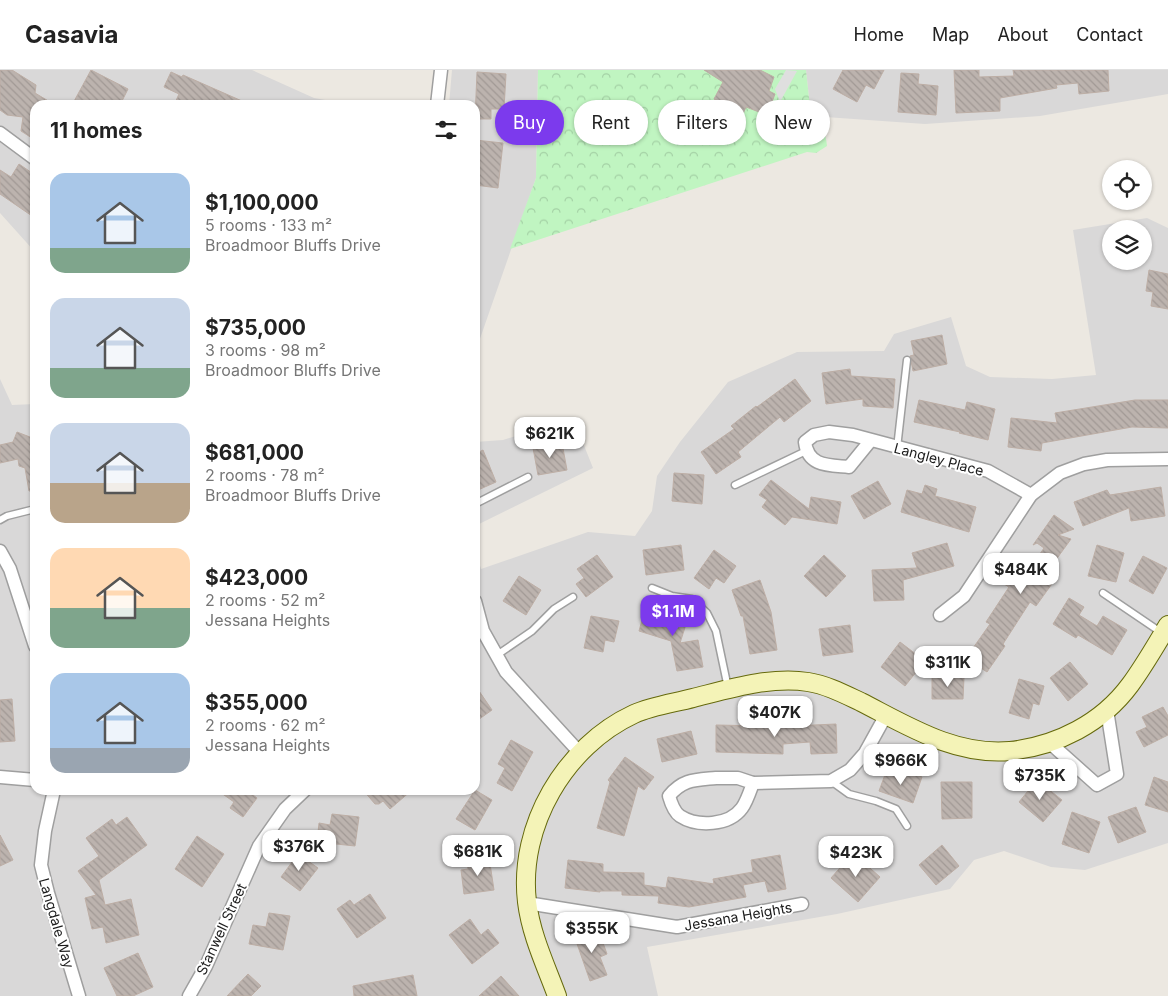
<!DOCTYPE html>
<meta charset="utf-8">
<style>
body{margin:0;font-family:Inter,sans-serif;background:#f6f6f6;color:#222;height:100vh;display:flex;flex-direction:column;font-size:19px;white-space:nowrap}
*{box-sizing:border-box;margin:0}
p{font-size:16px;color:#767676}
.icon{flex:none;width:28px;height:28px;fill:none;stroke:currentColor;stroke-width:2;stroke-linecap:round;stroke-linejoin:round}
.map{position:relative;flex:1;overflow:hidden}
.side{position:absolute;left:30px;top:30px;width:450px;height:695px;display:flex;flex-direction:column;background:#fff;border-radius:15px;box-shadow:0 1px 4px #0004}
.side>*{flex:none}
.top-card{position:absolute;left:495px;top:30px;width:475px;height:45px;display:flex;gap:10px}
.fabs{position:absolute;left:1102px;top:90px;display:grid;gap:10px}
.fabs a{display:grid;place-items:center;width:50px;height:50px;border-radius:50%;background:#fff;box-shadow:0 1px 4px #0004;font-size:25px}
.price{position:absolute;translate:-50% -42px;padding:0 11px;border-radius:10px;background:#fff;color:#222;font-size:16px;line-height:32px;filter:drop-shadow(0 1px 2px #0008)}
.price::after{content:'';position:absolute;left:50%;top:30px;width:15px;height:11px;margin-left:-8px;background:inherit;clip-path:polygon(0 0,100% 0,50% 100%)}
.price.current{background:#7c3aed;color:#fff}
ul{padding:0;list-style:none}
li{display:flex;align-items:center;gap:15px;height:125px;padding:0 20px}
li span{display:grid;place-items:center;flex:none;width:140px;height:100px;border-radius:15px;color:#555}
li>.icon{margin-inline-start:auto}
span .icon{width:60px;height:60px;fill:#fffc;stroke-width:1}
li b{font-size:21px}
h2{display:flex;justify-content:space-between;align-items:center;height:60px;padding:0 20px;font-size:21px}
.tag{padding:0 18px;border-radius:22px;background:#fff;box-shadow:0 1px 4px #0004;font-size:18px;line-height:45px}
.tag.current{background:#7c3aed;color:#fff}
header{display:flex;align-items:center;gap:30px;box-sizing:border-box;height:70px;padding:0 25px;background:#fff;border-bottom:1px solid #e0e0e0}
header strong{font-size:24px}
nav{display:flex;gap:28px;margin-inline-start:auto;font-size:18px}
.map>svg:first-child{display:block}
</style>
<header>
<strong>Casavia</strong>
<nav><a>Home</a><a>Map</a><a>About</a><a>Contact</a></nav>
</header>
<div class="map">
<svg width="1168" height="926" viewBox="0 0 1168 926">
<defs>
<pattern id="park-crowns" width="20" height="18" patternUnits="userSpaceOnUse" patternTransform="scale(1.25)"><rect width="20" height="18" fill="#c0f5c1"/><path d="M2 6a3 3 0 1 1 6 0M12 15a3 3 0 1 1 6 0" fill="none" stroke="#a4d1a5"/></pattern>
<pattern id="building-back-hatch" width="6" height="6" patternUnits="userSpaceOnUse" patternTransform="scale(1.25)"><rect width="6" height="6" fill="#bcb3ae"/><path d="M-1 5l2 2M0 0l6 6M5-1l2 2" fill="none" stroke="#a19995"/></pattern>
</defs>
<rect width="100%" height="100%" fill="#ece8e1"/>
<g fill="#d9d8d8" fill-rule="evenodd">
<path d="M0 0H252L314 28 353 35H35V182L0 143Z"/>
<path d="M452 0H538L536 108 475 283V35H449Z"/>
<path d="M806 0H1168V24L1040 46 925 54 811 46Z"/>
<path d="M1147 148 1168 158V773L1085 800 1051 797 1004 781 974 790 950 819 837 844 647 877 658 926H0V309L12 335 35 334V720H475V479L481 499 588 462 635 466 652 441 657 406 680 372 728 312 797 282 884 281 894 264 951 247 966 296 990 307 1052 309 1096 305 1073 160ZM1111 159H1144V191H1111Z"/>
<path d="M573 348 593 398 475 456V372L503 370Z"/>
</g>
<path fill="url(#park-crowns)" d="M538 0H806L811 46C821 55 826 62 827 76L816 83 807 82 510 179 536 108Z"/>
<path fill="#dfdfdf" d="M786 0 797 1 780 32 775 19Z"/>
<g fill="url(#building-back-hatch)" stroke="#bdaea5">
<path d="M0 0H12L36 15 35 23 55 35H35V70L21 61 23 47 7 45 0 40Z"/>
<path d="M91 0 128 19 120 35H72Z"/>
<path d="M704 0H760L774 7 769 21 775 24 767 45 746 37 743 44 714 29 723 12Z"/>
<path d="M843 0H884L874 19 866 15 857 32 833 19Z"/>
<path d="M954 0H979V7L1014 6 1013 0H1108L1109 21 1079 24 1078 13 1056 15 1057 18 1000 28V41L956 43Z"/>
<path d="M171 2 182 7 183 5 251 35H174L179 24 164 17Z"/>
<path d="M477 2 506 4 504 39H491V49H475Z"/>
<path d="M901 3 919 4 918 14 938 16 936 45 898 42Z"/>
<path d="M475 70 503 73 498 118 475 115 477 89 475 88Z"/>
<path d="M19 94 35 105V148L0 124V100L11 107Z"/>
<path d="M1149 200 1168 204V239L1151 236 1153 222 1146 221Z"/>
<path d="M942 265 947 294 913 301 910 286 914 285 911 271Z"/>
<path d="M850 299 851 306 895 309 893 338 863 336V329L826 334 822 303Z"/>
<path d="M795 309 811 331 784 352 780 347 738 382 741 387 716 404 701 382 734 359 731 356 756 336 757 337Z"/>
<path d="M919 330 965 340 967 332 995 339 988 370 959 363 960 362 914 352Z"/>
<path d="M1135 330H1168V358L1132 357 1042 373 1041 381 1008 377 1011 348 1057 353 1055 343Z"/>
<path d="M17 362 35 369V421H29L25 398 19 396 18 389 0 393V375L13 372Z"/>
<path d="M562 373 567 400 538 405 533 378Z"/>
<path d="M483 380 496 412 478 420 475 412V384Z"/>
<path d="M674 403 704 405 702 434 672 431Z"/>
<path d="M771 410 809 439 811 427 841 432 837 454 792 447 785 455 762 437 767 430 759 425Z"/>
<path d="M878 411 891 434 864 449 851 426Z"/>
<path d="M925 415 937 419 935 426 976 437 969 462 901 442 907 420 922 424Z"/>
<path d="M1161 417 1165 446 1131 451 1129 438 1083 456 1074 432 1107 420 1110 425Z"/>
<path d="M1054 445 1074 459 1058 465 1071 469 1050 498 1059 504 1036 536 1030 532 1003 574 1005 576 987 602 966 588 990 554 986 552 1009 517 1004 514 1015 499 1025 506 1044 478 1037 473 1033 475Z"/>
<path d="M947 473 954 496 903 510 904 530 874 531 872 500 917 498 912 483Z"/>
<path d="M681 475 684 500 646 505 643 480Z"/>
<path d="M1097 475 1124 483 1116 512 1088 506Z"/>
<path d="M714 480 736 496 724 513 716 508 709 519 694 508Z"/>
<path d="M597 485 613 507 586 527 576 514 584 508 577 499Z"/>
<path d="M824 485 846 506 826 527 804 506Z"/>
<path d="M1143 486 1167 498 1153 524 1129 511Z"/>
<path d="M519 506 541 520 526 545 503 531Z"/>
<path d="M760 510 771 542 777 580 750 584 743 546H741L732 520Z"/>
<path d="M1069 528 1084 537 1079 545 1097 556 1103 546 1127 560 1112 585 1078 565 1076 568 1053 554Z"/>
<path d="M646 536 688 548 680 573 698 570 703 597 677 601 671 571 639 561Z"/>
<path d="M591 546 619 551 614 572 605 570 603 582 584 578Z"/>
<path d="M850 555 853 582 823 586 819 559Z"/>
<path d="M900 572 925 591 905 616 881 597Z"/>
<path d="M1070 592 1088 614 1068 631 1050 608Z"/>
<path d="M932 607H964L963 629H932Z"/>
<path d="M1019 609 1044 616 1039 635 1033 633 1029 649 1009 643Z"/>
<path d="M475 615 492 640 475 652Z"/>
<path d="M12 629 15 671 0 672V630Z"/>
<path d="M1163 637 1168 646V665L1144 677 1136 662 1147 657 1142 647Z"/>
<path d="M792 649V656L836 654 837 683 811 684 810 672 783 674V684L716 682V655L764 656V651Z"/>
<path d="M691 661 697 684 662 692 657 669Z"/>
<path d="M511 670 533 682 512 721 497 713 505 698 498 694Z"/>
<path d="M625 687 654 707 644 720 638 716 624 766 597 758 610 712 608 710Z"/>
<path d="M903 700 922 707 913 733 879 721 886 702 901 707Z"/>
<path d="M1154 707 1168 712V742L1145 735Z"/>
<path d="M1037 710 1062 730 1043 752 1019 732Z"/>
<path d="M941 712H972V748L942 749Z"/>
<path d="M217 720H246L257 728 243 747 230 738 234 732Z"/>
<path d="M363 720H412L390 739 383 731 379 734H375Z"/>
<path d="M475 720 492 730 475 760 456 749Z"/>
<path d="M1136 737 1146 762 1118 773 1108 747Z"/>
<path d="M1072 742 1100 752 1089 783 1062 774Z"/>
<path d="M332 744 359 747 355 776 317 772 319 753 330 755Z"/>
<path d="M127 747 147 775 99 810 105 835 131 829 139 865 106 873 103 857 92 859 85 828 96 825 78 801 99 786 86 768 112 749 116 755Z"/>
<path d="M0 765 13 790 0 796Z"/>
<path d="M197 766 224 784 202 817 175 799Z"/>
<path d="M942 775 959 796 936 815 919 795Z"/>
<path d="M853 783 880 807 858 832 831 808Z"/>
<path d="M298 784 318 798 300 821 281 807Z"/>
<path d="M780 785 786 819 768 822 765 811 743 815 746 827 689 837 658 833 659 826 622 825V821H600V822L565 818 568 790 603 794V802L644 803V815L666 818 668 807 714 814 713 809 753 802 751 790Z"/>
<path d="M489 787 494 820 464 824 461 800 468 799 467 791Z"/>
<path d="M370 824 386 848 357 868 337 839 350 830 354 835Z"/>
<path d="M269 843 290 846 283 880 249 874 253 855 266 857Z"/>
<path d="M470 849 481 865 488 859 499 873 472 894 449 865Z"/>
<path d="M598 859 607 884 600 887 607 905 590 911 575 868Z"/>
<path d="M138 883 153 917 133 926H117L104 898Z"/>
<path d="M248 904 261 916 251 926H227Z"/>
<path d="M413 905 417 926H354L353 916Z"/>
<path d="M501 906 519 926H479Z"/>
</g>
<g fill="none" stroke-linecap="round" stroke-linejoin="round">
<g stroke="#9f9f9f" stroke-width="9">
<g id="lane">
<path d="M897 378 907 290"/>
<path d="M735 415 806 381"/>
<path d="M475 434 528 407"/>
<path d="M0 450 7 446 35 439"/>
<path d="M652 518 672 526 692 529 707 543 716 561 728 618"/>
<path d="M1103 523 1162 563"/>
<path d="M497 585 532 561 554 539 573 527"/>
<path d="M831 711 849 724 876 731 896 739 907 756"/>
</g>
</g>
<g stroke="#9f9f9f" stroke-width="15">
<g id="street">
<path d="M437 35 441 0"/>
<path d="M0 63 35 89"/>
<path d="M871 370 849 397C829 395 808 397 805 372L814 365 829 362 853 365 988 401 1031 425"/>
<path d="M0 481 10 499 35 576"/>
<path d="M475 531 483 561 506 602 580 683"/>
<path d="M940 545 964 526 1031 425 1060 403 1084 394 1107 390 1168 389"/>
<path d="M1050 673 1097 715 1117 704 1107 640"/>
<path d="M0 707 35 710"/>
<path d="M716 708H738L753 713C750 721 747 731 742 738 729 756 697 757 680 746 674 742 671 733 669 726 683 709 695 710 716 708Z"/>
<path d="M753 713 831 711 850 700 865 683 886 645"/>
<path d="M54 720 45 761 41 795 48 823 79 926"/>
<path d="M527 833 677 857 802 834"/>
<path d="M189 926 206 896 259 776 285 739 305 720"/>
</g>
</g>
<g stroke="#65690c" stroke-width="20">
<path id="secondary" d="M557 926C546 896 531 865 527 832 518 756 565 676 634 644 652 636 674 633 693 628 729 619 771 606 808 612 827 615 844 624 861 632 908 656 955 686 1010 681 1057 676 1102 653 1130 615 1144 596 1156 575 1168 555"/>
</g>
<use href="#lane" stroke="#fff" stroke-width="6"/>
<use href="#street" stroke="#fff" stroke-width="12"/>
<use href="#secondary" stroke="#f4f3b7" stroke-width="18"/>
</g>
<g text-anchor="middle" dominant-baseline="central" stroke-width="4" stroke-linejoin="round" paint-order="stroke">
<g font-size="14" fill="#1b1b1b" stroke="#fff">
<text transform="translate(939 389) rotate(15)">Langley Place</text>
<text transform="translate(738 846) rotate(-10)">Jessana Heights</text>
<text transform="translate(57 853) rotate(74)">Langdale Way</text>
<text transform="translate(221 859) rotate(-65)">Stanwell Street</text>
</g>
</g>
</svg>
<div class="fabs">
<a><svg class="icon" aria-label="locate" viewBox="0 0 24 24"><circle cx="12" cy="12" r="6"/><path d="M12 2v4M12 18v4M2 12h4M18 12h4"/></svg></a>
<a><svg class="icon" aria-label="layers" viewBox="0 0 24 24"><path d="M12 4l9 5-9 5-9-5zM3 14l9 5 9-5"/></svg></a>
</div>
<b class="price" style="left:550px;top:389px">$621K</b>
<b class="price" style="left:1021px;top:525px">$484K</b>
<b class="price current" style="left:673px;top:567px">$1.1M</b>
<b class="price" style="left:948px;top:618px">$311K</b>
<b class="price" style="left:775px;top:668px">$407K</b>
<b class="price" style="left:901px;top:716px">$966K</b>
<b class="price" style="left:1040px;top:731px">$735K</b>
<b class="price" style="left:299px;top:802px">$376K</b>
<b class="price" style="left:478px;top:807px">$681K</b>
<b class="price" style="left:856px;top:808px">$423K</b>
<b class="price" style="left:592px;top:884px">$355K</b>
<div class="top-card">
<a class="tag current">Buy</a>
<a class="tag">Rent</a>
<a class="tag">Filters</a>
<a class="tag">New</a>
</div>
<section class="side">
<h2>11 homes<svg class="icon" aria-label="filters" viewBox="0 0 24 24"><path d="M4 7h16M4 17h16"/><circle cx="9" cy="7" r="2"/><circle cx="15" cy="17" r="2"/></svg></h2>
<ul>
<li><span style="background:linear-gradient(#a9c7e8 75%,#7fa58c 0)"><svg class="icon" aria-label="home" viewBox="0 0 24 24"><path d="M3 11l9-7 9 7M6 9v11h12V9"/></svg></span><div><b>$1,100,000</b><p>5 rooms · 133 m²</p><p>Broadmoor Bluffs Drive</p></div></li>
<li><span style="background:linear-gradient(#c9d6e8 70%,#7fa58c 0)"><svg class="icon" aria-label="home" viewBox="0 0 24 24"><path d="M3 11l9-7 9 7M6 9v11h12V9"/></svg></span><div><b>$735,000</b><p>3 rooms · 98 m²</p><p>Broadmoor Bluffs Drive</p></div></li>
<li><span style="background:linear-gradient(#c9d6e8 60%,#b9a48a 0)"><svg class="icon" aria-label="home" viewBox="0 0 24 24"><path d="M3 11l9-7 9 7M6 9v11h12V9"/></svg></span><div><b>$681,000</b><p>2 rooms · 78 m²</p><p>Broadmoor Bluffs Drive</p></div></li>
<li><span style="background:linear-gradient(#ffd9b3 60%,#7fa58c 0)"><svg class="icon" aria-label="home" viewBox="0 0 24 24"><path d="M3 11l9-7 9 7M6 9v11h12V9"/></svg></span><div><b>$423,000</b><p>2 rooms · 52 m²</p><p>Jessana Heights</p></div></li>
<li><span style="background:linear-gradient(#a9c7e8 75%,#9aa5b1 0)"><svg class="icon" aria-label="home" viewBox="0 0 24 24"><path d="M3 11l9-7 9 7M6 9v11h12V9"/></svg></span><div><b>$355,000</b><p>2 rooms · 62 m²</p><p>Jessana Heights</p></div></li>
</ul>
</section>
</div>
